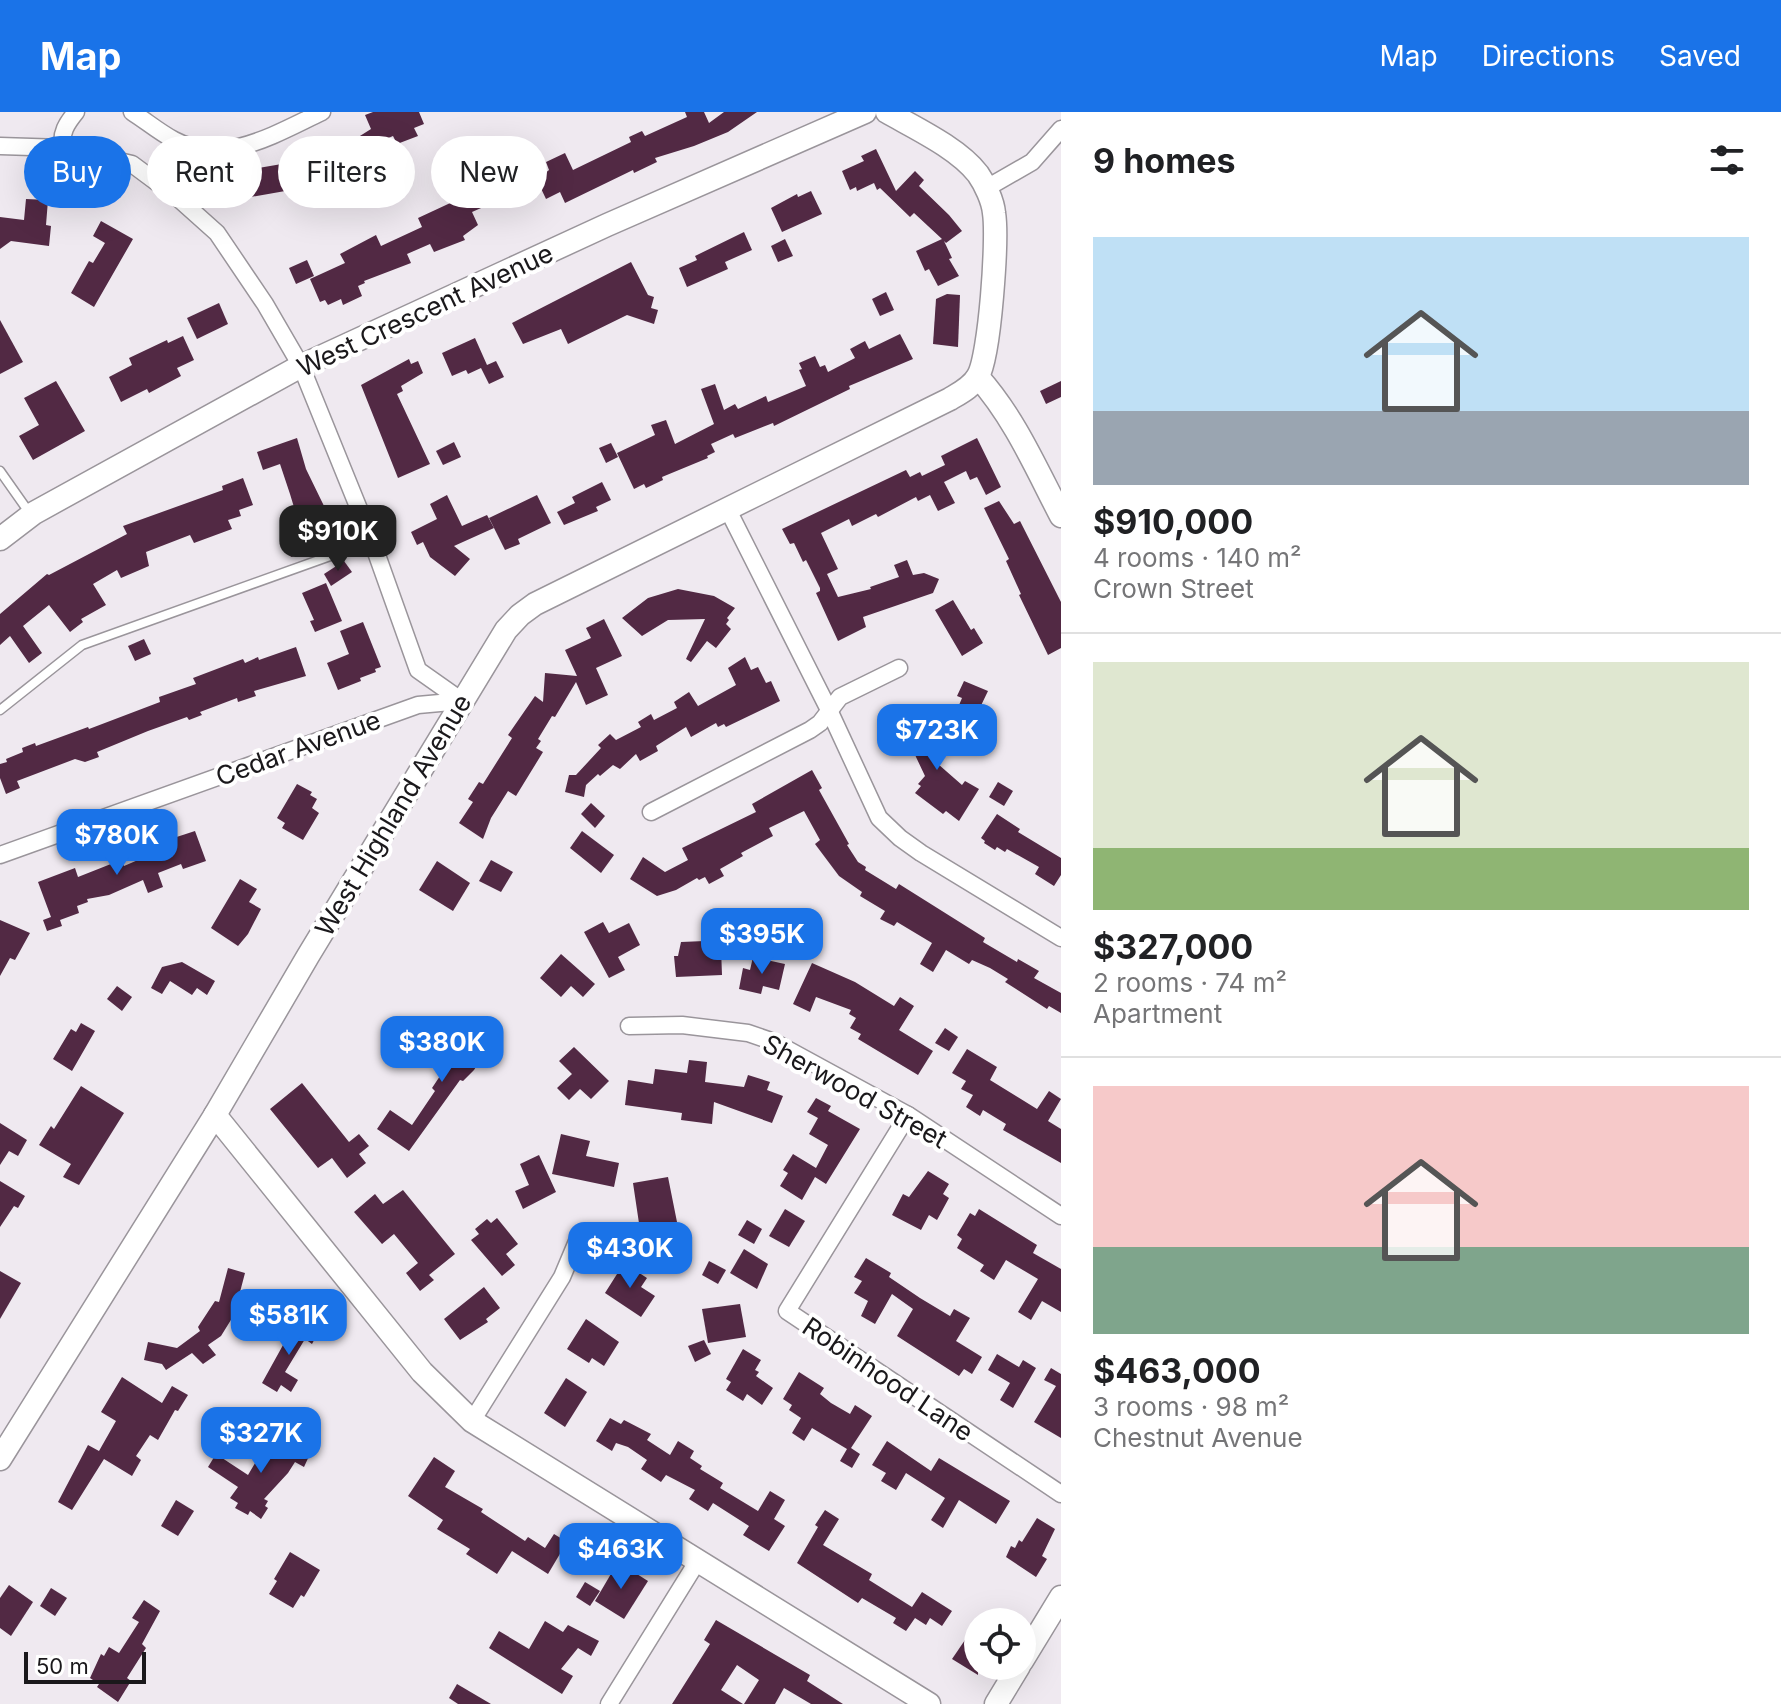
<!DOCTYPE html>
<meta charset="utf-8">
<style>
body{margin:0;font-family:Inter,sans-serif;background:#f6f6f6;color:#202124;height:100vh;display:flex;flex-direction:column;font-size:30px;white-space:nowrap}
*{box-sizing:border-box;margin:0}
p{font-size:26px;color:#757577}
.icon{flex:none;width:44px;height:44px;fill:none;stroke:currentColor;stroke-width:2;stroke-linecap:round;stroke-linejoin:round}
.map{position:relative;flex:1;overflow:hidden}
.panel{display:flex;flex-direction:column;background:#fff;width:720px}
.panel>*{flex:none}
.guide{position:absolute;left:24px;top:24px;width:760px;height:72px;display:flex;gap:16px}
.tools{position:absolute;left:964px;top:1496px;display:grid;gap:16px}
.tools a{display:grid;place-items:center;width:72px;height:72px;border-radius:50%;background:#fff;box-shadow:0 8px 32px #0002;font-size:40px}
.scale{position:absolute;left:24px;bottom:20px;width:122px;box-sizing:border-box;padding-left:8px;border:4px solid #1a181b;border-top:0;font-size:22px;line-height:28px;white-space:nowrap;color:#1a181b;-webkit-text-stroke:6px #fff;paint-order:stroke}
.price{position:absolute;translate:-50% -68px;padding:0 18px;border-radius:16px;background:#1a73e8;color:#fff;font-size:26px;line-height:52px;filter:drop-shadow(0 2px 4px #0008)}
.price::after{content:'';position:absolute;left:50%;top:48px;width:24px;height:18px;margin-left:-12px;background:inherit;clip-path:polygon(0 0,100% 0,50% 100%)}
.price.current{background:#222;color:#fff}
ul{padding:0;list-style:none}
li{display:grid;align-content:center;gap:16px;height:424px;padding:0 32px}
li+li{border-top:2px solid #e0e0e0}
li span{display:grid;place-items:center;height:248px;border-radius:0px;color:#555}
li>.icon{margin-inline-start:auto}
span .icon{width:144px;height:144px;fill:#fffc;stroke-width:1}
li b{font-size:34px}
h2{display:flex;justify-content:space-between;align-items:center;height:96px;padding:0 32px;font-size:34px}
.chip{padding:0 28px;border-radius:36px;background:#fff;box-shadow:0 8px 32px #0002;font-size:28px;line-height:72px}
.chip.current{background:#1a73e8;color:#fff}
header{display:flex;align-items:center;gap:48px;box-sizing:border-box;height:112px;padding:0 40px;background:#1a73e8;color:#fff}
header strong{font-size:38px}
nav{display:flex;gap:44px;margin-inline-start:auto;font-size:28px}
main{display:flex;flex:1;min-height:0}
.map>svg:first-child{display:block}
</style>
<header>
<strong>Map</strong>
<nav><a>Map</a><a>Directions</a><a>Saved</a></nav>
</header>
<main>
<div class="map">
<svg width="1061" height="1592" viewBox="0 0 1061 1592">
<rect width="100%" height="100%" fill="#efe9f0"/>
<g fill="#522944">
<path d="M373 0H419L424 12 414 16 418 24 397 32 393 24 365 36 374 51 355 64 348 54 335 62 325 46 371 17 365 3Z"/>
<path d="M685 0H704L709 11 724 0H757L728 20 694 34 655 46 657 50 634 61 633 58 565 91 560 80 546 87 537 68 549 58 546 50 565 41 573 58 631 30 629 25 642 19 645 24 687 5Z"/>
<path d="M324 26 332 41 305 60 308 75 245 86 240 59 311 47 305 35Z"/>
<path d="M876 37 896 79 915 59 924 68 919 74 949 103 962 119 946 131 944 129 952 146 949 147 959 164 938 174 929 157 925 159 916 139 942 127 914 101 910 105 880 76 877 78 874 71 857 79 856 75 850 78 842 59 864 49 861 44Z"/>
<path d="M489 73 497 89 472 100 478 113 463 124 465 128 434 140 430 132 407 142 411 151 364 169 365 171 358 174 362 184 343 193 341 187 328 193 325 188 320 190 310 167 345 151 340 142 376 123 381 134 422 115 418 106Z"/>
<path d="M811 79 822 102 782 120 771 96 797 82 798 85Z"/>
<path d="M26 87 48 88 46 113 51 114 49 134 11 129 0 137V105L24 108Z"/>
<path d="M101 109 133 127 94 195 71 181 89 149 93 151 105 131 93 124Z"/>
<path d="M744 120 752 138 725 150 728 157 687 175 679 156 697 148 695 144Z"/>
<path d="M785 127 793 144 778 150 771 134Z"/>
<path d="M307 148 314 164 296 172 289 156Z"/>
<path d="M631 150 648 183 654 185 651 196 658 198 654 212 627 203 568 232 561 217 523 232 512 211Z"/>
<path d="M886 180 894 198 880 204 872 187Z"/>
<path d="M947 182 960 183 958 235 933 232 936 187Z"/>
<path d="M219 191 228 212 197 227 187 206Z"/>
<path d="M0 208 23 250 0 262Z"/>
<path d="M900 222 913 247 849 274 850 277 774 314 773 311 735 326 733 322 711 332 715 340 707 344 708 346 662 365 663 368 646 376 644 372 634 377 617 341 655 323 651 313 666 308 675 332 714 312 701 277 715 272 724 298 735 292 738 297 766 284 768 290 806 274 799 258 802 257 799 251 815 244 820 255 825 253 828 260 855 246 850 237 865 229 869 237Z"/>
<path d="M183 224 194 248 177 256 181 264 149 281 147 277 121 290 109 265 132 253 129 246 167 228 168 231Z"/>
<path d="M475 226 487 253 496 249 504 265 489 272 481 256 468 262 466 258 452 264 442 241Z"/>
<path d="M409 247 411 252 418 249 423 261 401 274 403 279 397 282 430 352 398 366 361 273Z"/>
<path d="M56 269 85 319 33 348 19 324 39 313 24 286Z"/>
<path d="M1061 269V285L1046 292 1040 279Z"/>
<path d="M297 326 306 357 324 394 321 395 328 414 319 417 325 433 291 445 282 422 300 415 290 382 280 352 263 358 257 340Z"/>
<path d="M977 326 1001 375 986 383 977 365 970 368 966 359 944 370 955 391 938 399 930 383 918 389 916 385 878 405 876 402 852 414 849 407 821 421 838 457 827 462 838 485 871 477 870 475 899 465 894 453 907 448 913 463 924 461 939 467 933 481 863 505 866 515 838 529 816 481 820 479V476L806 448 803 450 794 431 790 432 782 417 906 358 910 365 920 360 922 364 945 353 941 344Z"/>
<path d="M454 330 461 345 443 353 436 339Z"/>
<path d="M611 331 618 345 606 351 599 336Z"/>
<path d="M243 366 253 393 239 398 241 404 228 408 232 417 194 431 190 423 146 440 149 454 121 466 117 458 93 472 106 493 81 507 83 510 70 520 49 493 23 514 42 541 29 551 10 524 0 533V502L47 462 49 463 127 422 123 414 223 378 222 374Z"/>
<path d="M602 370 611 388 596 395 598 399 564 413 557 400 575 391 572 385Z"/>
<path d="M447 383 462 414 487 403 494 416 454 434 470 447 455 464 430 445 423 430 417 433 411 420 437 407 430 392Z"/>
<path d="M537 383 551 411 518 427 520 432 505 438 489 406Z"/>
<path d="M999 389 1014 412 1020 409 1061 490V536L1048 543 1019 483 1021 482 1006 449 1009 447 984 396Z"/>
<path d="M344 449 352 460 331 474 324 462Z"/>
<path d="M326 471 342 509 315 520 310 509 314 508 302 481Z"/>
<path d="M678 477 714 484 735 496 727 506 729 508 726 512 731 517 716 536 707 529 691 550 686 547 705 507 668 508 642 524 622 506 648 486Z"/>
<path d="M953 488 971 518 974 516 983 531 962 544 935 498Z"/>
<path d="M604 507 622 544 596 556 608 583 586 593 576 570 555 605 552 604 538 627 541 629 536 636 543 640 516 684 508 679 491 706 483 727 459 711 473 690 468 687 479 670 483 672 512 626 508 623 535 584 543 590 545 561 577 564 565 538 591 526 586 516Z"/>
<path d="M363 510 381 555 375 557 376 560 360 566 361 569 338 578 327 551 349 542 340 519Z"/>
<path d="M144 527 151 542 135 549 128 534Z"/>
<path d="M296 535 306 564 254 579 256 584 238 590 237 586 200 600 202 603 189 608 187 605 148 619 97 640 99 645 85 650 75 647 17 669 20 676 6 682 0 666V652L7 650 6 647 23 640 22 636 35 631 36 634 88 615 89 617 160 590 159 585 196 572 193 566 243 547 245 551 258 545 259 548Z"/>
<path d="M745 545 751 558 758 555 766 571 771 569 780 589 726 615 724 612 718 615 716 611 691 625 686 615 656 634 658 639 640 649 636 642 620 657 613 653 600 664 598 662 586 673 584 685 565 680 569 663H576L601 636 598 633 610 622 616 628 641 615 638 610 651 602 654 608 677 596 674 590 689 580 698 594 736 573 728 556Z"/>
<path d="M964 569 988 579 975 606 957 598 962 586 957 584Z"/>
<path d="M927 597 939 606 929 619 932 621 923 632 930 645 962 673 965 669 979 677 959 709 946 699 943 702 915 681 921 674 918 672 925 664 899 609 908 604 914 614Z"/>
<path d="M812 658 822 676 819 678 849 732 847 733 858 750 866 755 865 758 896 777 899 772 985 826 983 830 1017 850 1018 847 1039 859 1034 866 1061 881V901L1049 894 1047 897 1005 870 1008 867 990 856 972 848 969 852 946 838 933 860 920 852 932 831 897 810 894 814 880 807 885 799 860 784 862 780 839 764 815 732 820 728 804 699 769 716 773 724 741 741 743 744 720 757 724 764 709 772 705 765 699 768 697 766 676 778 657 784 630 767 643 745 665 760 688 748 682 736 756 700 752 692Z"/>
<path d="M998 670 1013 679 1004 694 989 685Z"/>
<path d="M297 672 312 680 310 683 317 687 312 696 319 701 303 728 282 716 285 711 277 706Z"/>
<path d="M591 691 605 704 595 716 581 702Z"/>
<path d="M997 702 1020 717 1018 720 1061 746V763L1054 774 1035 762 1039 755 1007 737 1005 740 997 735 995 738 984 731 985 729 981 726Z"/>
<path d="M195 719 206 749 183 757 181 752 158 761 163 775 148 781 143 768 109 783 87 787 88 790 77 794 79 801 60 808 62 814 47 819 43 808 51 805 38 770 75 756 78 765 121 748 124 754 152 742 149 734Z"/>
<path d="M582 719 614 743 601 761 570 736Z"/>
<path d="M491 748 513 760 501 780 479 769Z"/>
<path d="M437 749 470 771 453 799 419 778Z"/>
<path d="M240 767 257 777 249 790 261 797 248 822 238 834 211 816Z"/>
<path d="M0 808 30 821 15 848 10 846 0 864Z"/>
<path d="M603 810 609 821 629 811 640 833 618 845 625 858 609 866 584 820Z"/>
<path d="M705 829 706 837 721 836 722 863 676 865 674 844H678L681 830Z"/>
<path d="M561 842 595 872 583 885 571 874 561 885 540 866Z"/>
<path d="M753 845 785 852 779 878 763 874 761 882 739 877 743 856 750 858Z"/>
<path d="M182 850 215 869 207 883 197 876 192 883 170 869 162 882 151 876 162 855Z"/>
<path d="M812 851 855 870 894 894 900 885 914 894 899 918 933 939 918 963 858 927 861 922 850 916 856 906 849 902 851 898 816 885 810 900 793 892Z"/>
<path d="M117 874 132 885 122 899 107 887Z"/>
<path d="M482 909 498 920 474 958 463 969 460 968 409 1039 377 1017 390 998 412 1013 435 979 432 976 446 955 441 952 468 913 476 918Z"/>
<path d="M81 911 95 919 72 959 53 947 71 917 76 920Z"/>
<path d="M945 916 958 925 949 939 935 931Z"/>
<path d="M574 935 609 969 591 987 580 977 569 988 557 976 572 962 559 949Z"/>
<path d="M967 937 997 955 990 968 1037 997 1049 979 1061 987 1048 1009 1061 1017V1051L1003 1018 1006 1012 983 998 980 1004 966 995 973 983 961 977 966 969 952 961Z"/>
<path d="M689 948 707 950 705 970 744 975 748 963 770 970 767 978 783 984 772 1011 714 990 712 1012 681 1008 682 1001 625 993 628 968 653 972 655 957 687 961Z"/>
<path d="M302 971 349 1030 359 1022 369 1034 359 1042 366 1051 347 1066 332 1046 318 1056 270 997Z"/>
<path d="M81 974 124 1001 79 1073 63 1065 71 1052 39 1033 51 1014 54 1017Z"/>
<path d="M816 986 831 994 828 999 860 1017 826 1072 815 1065 802 1088 780 1074 788 1061 783 1058 793 1042 816 1056 828 1033 809 1022 818 1006 807 1000Z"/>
<path d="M0 1011 27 1028 18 1044 9 1039 0 1053Z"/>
<path d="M561 1022 590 1029 586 1044 619 1051 614 1075 552 1062Z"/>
<path d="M539 1043 556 1080 523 1097 515 1079 529 1073 520 1052Z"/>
<path d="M928 1059 949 1072 943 1082 949 1086 937 1108 929 1103 921 1118 892 1103 903 1082 909 1085Z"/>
<path d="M668 1065 677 1110 664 1112 668 1129 649 1133 646 1117 640 1118 633 1071Z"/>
<path d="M0 1069 25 1084 18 1096 14 1094 0 1115Z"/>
<path d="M403 1078 455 1142 429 1163 434 1168 420 1179 406 1161 418 1151 394 1122 382 1132 354 1100 375 1082 383 1092Z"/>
<path d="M785 1097 805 1109 789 1135 769 1124Z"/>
<path d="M979 1097 1037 1133 1033 1141 1061 1157V1200L1042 1189 1031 1208 1018 1200 1038 1167 1006 1148 994 1168 980 1159 984 1153 957 1136 962 1127 957 1123 970 1101 975 1104Z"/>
<path d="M497 1106 518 1132 506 1142 515 1153 502 1164 471 1128 479 1122 475 1117 487 1107 491 1111Z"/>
<path d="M747 1108 762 1117 754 1132 738 1123Z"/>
<path d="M744 1137 768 1152 757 1177 730 1161Z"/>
<path d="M866 1146 891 1161 889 1165 920 1186 950 1204 954 1197 970 1206 956 1229 982 1245 972 1262 964 1257 959 1264 897 1224 913 1197 892 1182 875 1212 861 1204 868 1189 854 1181 862 1169 854 1165Z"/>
<path d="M709 1149 726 1158 718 1172 702 1163Z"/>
<path d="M624 1151 647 1166 641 1175 655 1184 641 1205 605 1181Z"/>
<path d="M228 1156 245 1161 234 1203 221 1224 208 1233 216 1243 203 1252 192 1241 166 1258 162 1252 144 1248 148 1230 177 1236 200 1219 198 1215 215 1189 219 1190Z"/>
<path d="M0 1159 21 1171 0 1207Z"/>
<path d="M484 1175 500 1196 486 1207 488 1210 460 1228 444 1207Z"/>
<path d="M740 1192 746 1225 708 1231 702 1197Z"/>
<path d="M298 1206 319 1219 312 1232 305 1227 285 1260 298 1268 291 1280 281 1273 277 1280 262 1271Z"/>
<path d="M586 1207 619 1230 604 1254 592 1246 589 1251 567 1237Z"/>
<path d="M704 1228 711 1242 695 1250 688 1234Z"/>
<path d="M743 1237 761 1248 755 1258 759 1260 756 1264 773 1276 762 1293 747 1282 743 1289 726 1278 731 1270 726 1267Z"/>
<path d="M997 1242 1019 1255 1023 1248 1036 1256 1013 1296 1000 1288 1010 1271 988 1258Z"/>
<path d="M1051 1256 1061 1262V1326L1034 1310 1056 1274 1044 1268Z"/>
<path d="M799 1260 824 1276 820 1282 831 1291 850 1302 855 1293 872 1304 851 1336 860 1342 852 1356 840 1349 847 1337 812 1316 804 1329 792 1321 801 1306 789 1298 792 1293 783 1287Z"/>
<path d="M122 1265 162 1291 172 1274 188 1283 178 1299 175 1298 158 1328 150 1323 136 1344 141 1348 132 1364 104 1347 72 1398 58 1390 88 1333 99 1339 116 1309 101 1300Z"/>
<path d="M566 1266 587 1280 565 1315 544 1301Z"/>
<path d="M610 1306 621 1312 624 1308 651 1322 647 1328 670 1343 678 1329 694 1339 690 1346 702 1354 700 1357 723 1371 720 1376 758 1399 770 1379 785 1388 774 1407 785 1414 769 1439 743 1423 749 1414 713 1391 708 1399 689 1387 695 1378 666 1363 661 1370 641 1357 647 1348 628 1335 616 1331 612 1339 596 1329Z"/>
<path d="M276 1322 310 1342 304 1355 295 1350 288 1361 264 1387 268 1389 265 1394 268 1396 261 1407 250 1399 248 1403 235 1396 238 1391 230 1386 238 1375 208 1355 216 1342 248 1363 264 1336 267 1338Z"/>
<path d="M887 1329 931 1359 939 1346 1010 1389 996 1412 959 1388 943 1416 931 1408 945 1386 906 1361 896 1378 881 1369 886 1361 872 1353Z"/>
<path d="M434 1345 455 1359 445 1375 483 1397 481 1400 525 1429 528 1425 545 1436 554 1422 567 1430 548 1462 512 1439 497 1462 466 1442 470 1437 437 1417 443 1408 408 1384Z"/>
<path d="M176 1388 194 1399 178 1424 161 1414Z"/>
<path d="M825 1398 839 1407 823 1433 872 1462 869 1468 912 1495 922 1480 952 1499 942 1514 930 1506 926 1513 915 1506 906 1519 893 1511 896 1506 862 1486 858 1491 797 1451 818 1415 815 1413Z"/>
<path d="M1037 1406 1055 1417 1042 1444 1047 1447 1036 1465 1006 1445 1011 1434 1015 1436 1019 1428 1022 1430Z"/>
<path d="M290 1440 320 1458 304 1485 301 1483 293 1496 269 1482 277 1469 274 1467Z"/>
<path d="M618 1450 648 1469 624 1507 595 1489Z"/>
<path d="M585 1470 600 1479 590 1494 576 1485Z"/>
<path d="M9 1473 33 1490 11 1524 0 1516V1486Z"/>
<path d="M51 1476 67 1486 55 1504 40 1494Z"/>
<path d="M144 1488 160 1499 142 1532 146 1536 127 1566 131 1569 118 1590 97 1575 99 1572 90 1566 101 1542 104 1544 109 1535 119 1541 139 1510 132 1506Z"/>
<path d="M716 1508 810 1563 807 1569 843 1592H811L784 1576 775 1592H744L759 1568 737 1553 721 1578 743 1592H672L710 1532 704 1528Z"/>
<path d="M545 1509 563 1520 568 1513 599 1529 591 1544 578 1536 561 1557 573 1564 562 1582 489 1536 499 1519 529 1537Z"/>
<path d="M978 1509V1563L952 1547Z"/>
<path d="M457 1572 491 1592H458L449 1586Z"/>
</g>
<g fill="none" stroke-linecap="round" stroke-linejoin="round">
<g stroke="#9a959b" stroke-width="11">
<g id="service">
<path d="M0 359 31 403"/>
<path d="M0 598 82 533 372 429"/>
</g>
</g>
<g stroke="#9a959b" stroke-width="19">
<g id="minor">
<path d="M132 0C146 9 159 20 174 28 223 55 277 21 322 0"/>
<path d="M0 34 63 36 132 52 179 87 217 121 265 192 301 254 372 429 418 558 462 589"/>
<path d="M63 36C60 21 67 11 76 0"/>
<path d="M985 77 1032 50 1061 17"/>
<path d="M727 396 829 598 879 706 900 726 921 741 1061 826"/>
<path d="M651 700 810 618 820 611 840 585 899 556"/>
<path d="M0 743 418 593 462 589"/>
<path d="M629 914 682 913 748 921 774 930 908 1003 1061 1104"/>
<path d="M908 1003 787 1199 1061 1382"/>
<path d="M472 1309 562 1165 578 1127"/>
<path d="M609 1592 697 1450"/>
</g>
</g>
<g stroke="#9a959b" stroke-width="25">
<g id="tertiary">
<path d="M978 265C1014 305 1036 356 1061 404"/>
<path d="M0 427 34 401 301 254 607 113 865 0"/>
<path d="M215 1003 422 1260 472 1309 929 1592"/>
<path d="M0 1347 215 1003 308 844 506 518 520 503 535 492 950 287C960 281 972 275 978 264 990 244 998 126 994 101 993 89 985 72 978 62 958 36 915 16 887 0"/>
<path d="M1022 1549 1061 1485"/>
<path d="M996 1592 1019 1554"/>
</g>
</g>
<use href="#service" stroke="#fff" stroke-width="8"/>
<use href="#minor" stroke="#fff" stroke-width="16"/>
<use href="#tertiary" stroke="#fff" stroke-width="22"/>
</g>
<g text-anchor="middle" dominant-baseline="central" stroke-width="8" stroke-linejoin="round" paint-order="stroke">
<g font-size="26" fill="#1a181b" stroke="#fff">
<text transform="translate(425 198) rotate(-25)">West Crescent Avenue</text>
<text transform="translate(298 636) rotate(-20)">Cedar Avenue</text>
<text transform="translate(393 703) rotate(-59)">West Highland Avenue</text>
<text transform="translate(855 979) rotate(29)">Sherwood Street</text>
<text transform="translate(888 1267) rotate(34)">Robinhood Lane</text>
</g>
</g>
</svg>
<div class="tools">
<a><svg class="icon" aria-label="locate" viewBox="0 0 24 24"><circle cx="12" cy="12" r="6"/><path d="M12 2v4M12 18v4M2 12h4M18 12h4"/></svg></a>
</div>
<div class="scale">50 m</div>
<b class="price current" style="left:338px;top:461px">$910K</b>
<b class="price" style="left:937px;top:660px">$723K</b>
<b class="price" style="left:117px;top:765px">$780K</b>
<b class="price" style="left:762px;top:864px">$395K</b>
<b class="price" style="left:442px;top:972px">$380K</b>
<b class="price" style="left:630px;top:1178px">$430K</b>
<b class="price" style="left:289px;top:1245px">$581K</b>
<b class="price" style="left:261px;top:1363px">$327K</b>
<b class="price" style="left:621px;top:1479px">$463K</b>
<div class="guide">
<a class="chip current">Buy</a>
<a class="chip">Rent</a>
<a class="chip">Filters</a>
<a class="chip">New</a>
</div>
</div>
<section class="panel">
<h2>9 homes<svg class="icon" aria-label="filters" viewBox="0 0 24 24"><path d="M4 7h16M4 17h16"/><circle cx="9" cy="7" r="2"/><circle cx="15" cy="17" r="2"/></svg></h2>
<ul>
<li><span style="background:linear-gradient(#bfe0f5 70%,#9aa5b1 0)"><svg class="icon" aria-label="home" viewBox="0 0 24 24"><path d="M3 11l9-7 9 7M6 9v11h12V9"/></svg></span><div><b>$910,000</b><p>4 rooms · 140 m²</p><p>Crown Street</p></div></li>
<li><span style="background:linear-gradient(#dfe7d0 75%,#8fb573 0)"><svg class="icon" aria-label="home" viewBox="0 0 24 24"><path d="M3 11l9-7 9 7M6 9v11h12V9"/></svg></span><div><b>$327,000</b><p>2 rooms · 74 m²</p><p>Apartment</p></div></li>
<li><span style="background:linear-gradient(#f6c9c9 65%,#7fa58c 0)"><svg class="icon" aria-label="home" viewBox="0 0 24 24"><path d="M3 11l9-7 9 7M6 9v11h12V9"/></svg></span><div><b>$463,000</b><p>3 rooms · 98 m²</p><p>Chestnut Avenue</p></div></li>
</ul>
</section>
</main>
